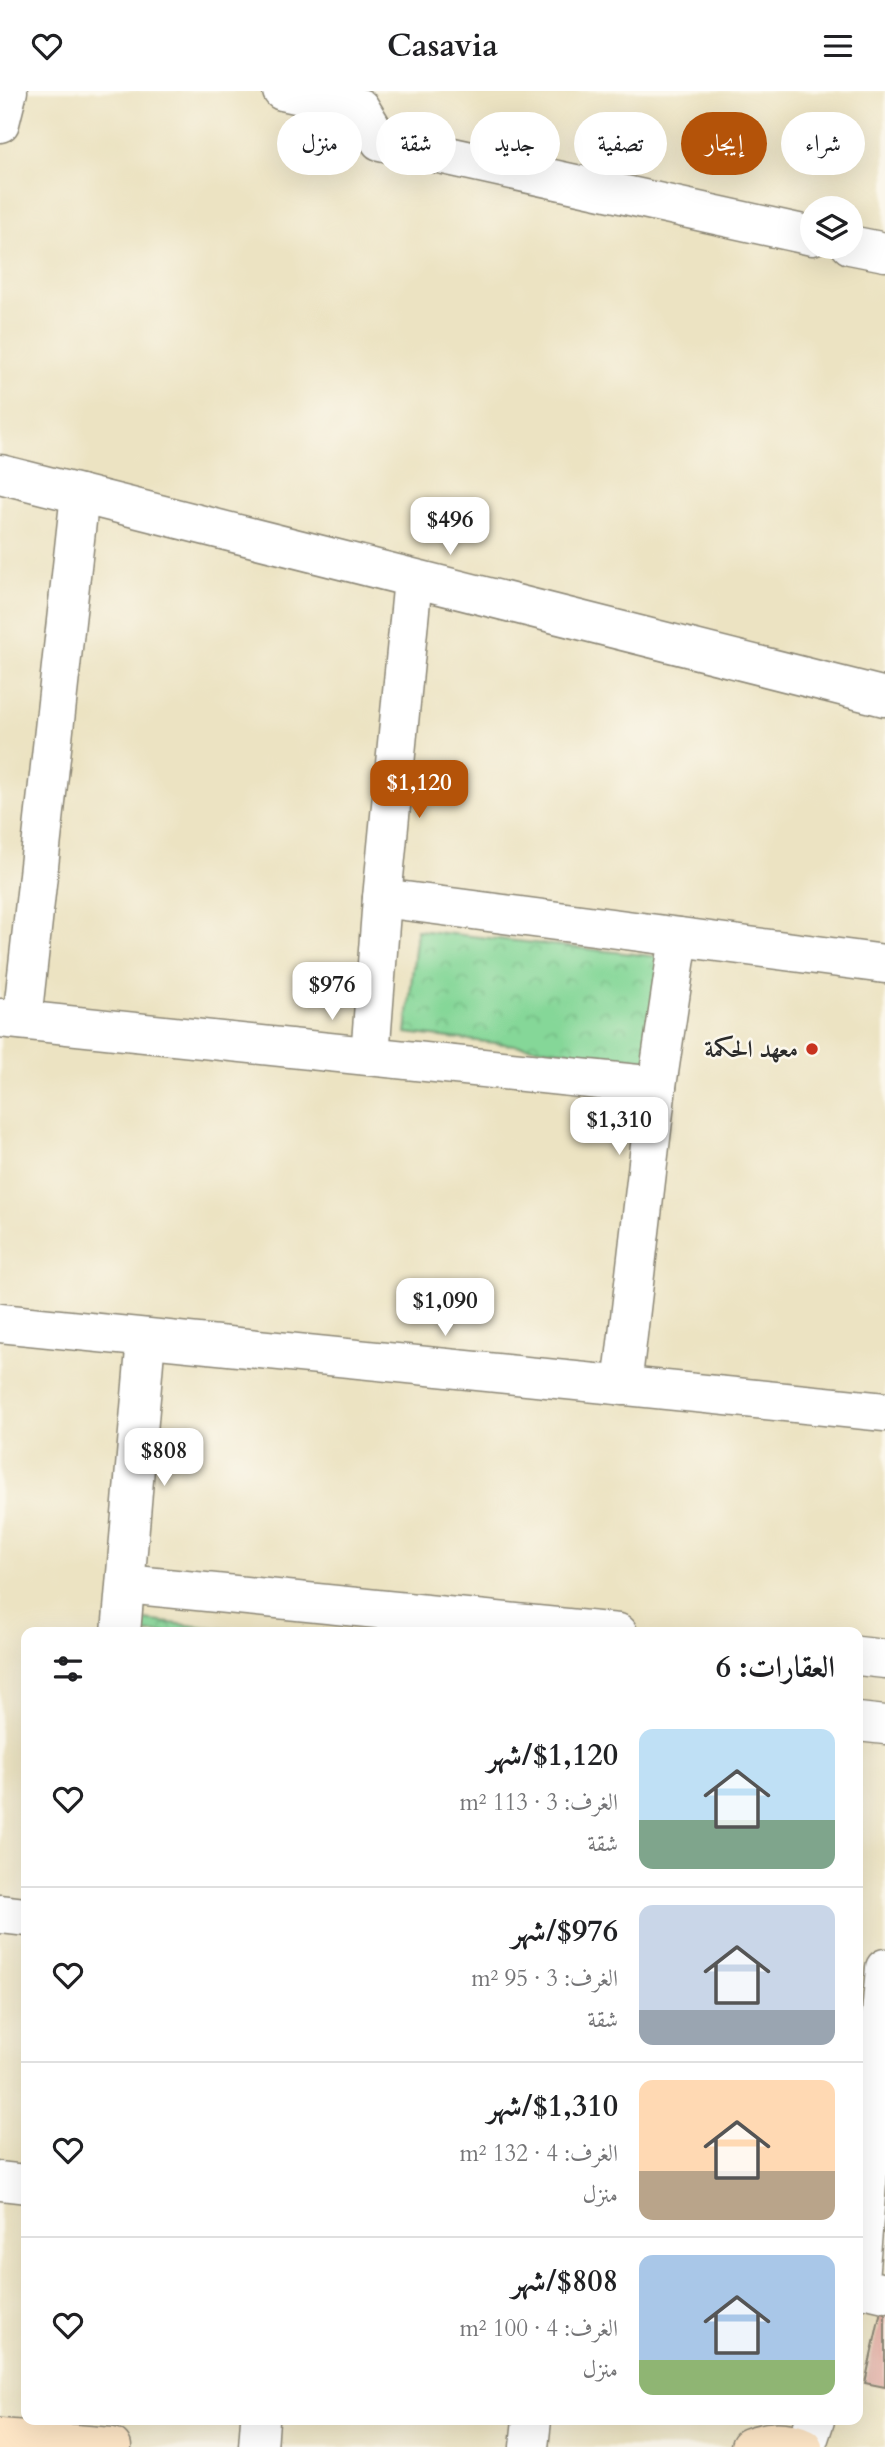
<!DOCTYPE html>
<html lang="ar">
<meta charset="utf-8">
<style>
body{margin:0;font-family:Cardo,Amiri,serif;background:#f6f6f6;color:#202124;direction:rtl;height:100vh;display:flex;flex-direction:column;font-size:26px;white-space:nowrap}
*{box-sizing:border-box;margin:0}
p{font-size:23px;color:#757577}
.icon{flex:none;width:38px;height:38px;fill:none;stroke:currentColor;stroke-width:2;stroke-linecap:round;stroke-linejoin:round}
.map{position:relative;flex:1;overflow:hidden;direction:ltr}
.side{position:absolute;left:21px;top:1536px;width:842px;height:798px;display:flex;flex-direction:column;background:#fff;border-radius:14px;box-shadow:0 7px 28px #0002;direction:rtl}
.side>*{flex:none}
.hud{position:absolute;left:21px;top:21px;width:844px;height:63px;direction:rtl;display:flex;gap:14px}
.tools{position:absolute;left:800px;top:105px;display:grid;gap:14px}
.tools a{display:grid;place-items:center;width:63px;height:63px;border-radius:50%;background:#fff;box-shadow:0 7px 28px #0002;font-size:35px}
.price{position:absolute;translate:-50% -60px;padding:0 16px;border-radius:14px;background:#fff;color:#222;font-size:23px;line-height:46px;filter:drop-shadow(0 2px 4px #0008)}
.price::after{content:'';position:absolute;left:50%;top:42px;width:21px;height:16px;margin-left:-10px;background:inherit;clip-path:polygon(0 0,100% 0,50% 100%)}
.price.current{background:#b45309;color:#fff}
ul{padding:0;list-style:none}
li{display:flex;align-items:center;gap:21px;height:175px;padding:0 28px}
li+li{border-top:2px solid #e0e0e0}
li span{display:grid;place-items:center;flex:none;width:196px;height:140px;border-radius:14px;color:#555}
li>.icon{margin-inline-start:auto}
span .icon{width:84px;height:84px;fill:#fffc;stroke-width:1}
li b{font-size:30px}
h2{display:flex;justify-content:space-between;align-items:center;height:84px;padding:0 28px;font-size:30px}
.chip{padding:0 24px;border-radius:32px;background:#fff;box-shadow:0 7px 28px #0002;font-size:24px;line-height:63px}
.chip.current{background:#b45309;color:#fff}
header{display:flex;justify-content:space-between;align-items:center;height:91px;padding:0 28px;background:#fff;font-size:32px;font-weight:800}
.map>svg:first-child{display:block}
</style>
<header><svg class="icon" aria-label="menu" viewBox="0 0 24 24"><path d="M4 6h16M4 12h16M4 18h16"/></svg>Casavia<svg class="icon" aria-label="heart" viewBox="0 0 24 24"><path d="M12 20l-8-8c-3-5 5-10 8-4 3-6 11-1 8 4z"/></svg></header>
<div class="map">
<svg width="885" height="2356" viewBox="0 0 885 2356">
<defs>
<pattern id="park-crowns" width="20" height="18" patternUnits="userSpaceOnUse" patternTransform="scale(1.75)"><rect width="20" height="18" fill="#85d798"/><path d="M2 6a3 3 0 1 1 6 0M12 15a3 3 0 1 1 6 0" fill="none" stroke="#73b983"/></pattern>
</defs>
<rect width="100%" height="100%" fill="#fbf7ec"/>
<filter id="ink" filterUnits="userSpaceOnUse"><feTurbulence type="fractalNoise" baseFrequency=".0143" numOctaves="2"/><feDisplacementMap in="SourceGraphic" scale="14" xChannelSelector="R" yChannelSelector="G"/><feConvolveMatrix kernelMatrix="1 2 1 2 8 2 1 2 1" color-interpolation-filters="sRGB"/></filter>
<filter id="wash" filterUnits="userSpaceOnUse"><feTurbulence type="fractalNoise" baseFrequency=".00686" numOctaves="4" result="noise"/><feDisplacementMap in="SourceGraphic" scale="28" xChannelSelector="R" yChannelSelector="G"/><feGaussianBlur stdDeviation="1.57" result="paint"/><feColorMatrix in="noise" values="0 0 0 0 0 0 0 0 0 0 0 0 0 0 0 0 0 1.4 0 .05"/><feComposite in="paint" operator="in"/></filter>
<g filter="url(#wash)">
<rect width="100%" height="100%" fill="#ece3c2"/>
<g fill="url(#park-crowns)" stroke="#588162" stroke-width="2">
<path d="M417 839 660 866 649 969 406 942Z"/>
<path d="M134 1528 259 1542H132Z"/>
</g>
<g id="blocks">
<path fill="#e1a99f" d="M882 2215 885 2216V2296L865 2292Z"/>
</g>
</g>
<g filter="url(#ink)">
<use href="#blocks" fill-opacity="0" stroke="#8c8776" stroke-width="2"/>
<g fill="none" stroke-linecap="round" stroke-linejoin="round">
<g stroke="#8c8776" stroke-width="41">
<g id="minor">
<path d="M282 0 360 17 380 50 812 145"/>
<path d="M850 154 885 161"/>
<path d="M382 807 885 873"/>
<path d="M0 927 657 995"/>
<path d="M22 929 80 403"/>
<path d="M370 965 382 807 413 488"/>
<path d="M0 1232 885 1321"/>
<path d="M622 1295 657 995 679 846"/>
<path d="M126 1493 618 1542"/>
<path d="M121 1542 146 1247"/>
<path d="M858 1565 885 1568"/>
<path d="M858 1631 885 1634"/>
<path d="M0 1823 26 1826"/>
<path d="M0 2090 26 2093"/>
<path d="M859 2196 885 2202"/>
<path d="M258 2356 260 2329"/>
<path d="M529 2356 532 2329"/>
</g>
</g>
<g stroke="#8c8776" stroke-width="41">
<g id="tertiary">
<path d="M0 32 8 0"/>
<path d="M0 383 885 606"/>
<path d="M858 2200 885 1877"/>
<path d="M806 2356 815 2329"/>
</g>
</g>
<g stroke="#8c8776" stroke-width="41">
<g id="secondary">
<path d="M0 2347 112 2356"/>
<path d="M750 2356C768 2349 785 2348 803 2356"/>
</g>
</g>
<use href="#minor" stroke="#fff" stroke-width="38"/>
<use href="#tertiary" stroke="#fff" stroke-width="38"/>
<use href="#secondary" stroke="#fde5c5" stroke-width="38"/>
</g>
</g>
<circle fill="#c8321e" stroke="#fbf7ec" stroke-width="2.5" cx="812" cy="958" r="7"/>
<g text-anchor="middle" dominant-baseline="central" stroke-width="5" stroke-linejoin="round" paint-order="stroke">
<g font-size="24" font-weight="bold" fill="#2b2b2b" stroke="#fbf7ec" text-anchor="end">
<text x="798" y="958">معهد الحكمة</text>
</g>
</g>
</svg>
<div class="tools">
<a><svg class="icon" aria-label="layers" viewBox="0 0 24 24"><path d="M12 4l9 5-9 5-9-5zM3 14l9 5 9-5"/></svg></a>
</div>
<b class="price" style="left:450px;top:466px">$496</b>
<b class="price current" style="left:419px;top:729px">$1,120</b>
<b class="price" style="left:332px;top:931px">$976</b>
<b class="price" style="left:619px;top:1066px">$1,310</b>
<b class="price" style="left:445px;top:1247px">$1,090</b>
<b class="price" style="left:164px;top:1397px">$808</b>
<div class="hud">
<a class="chip">شراء</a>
<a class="chip current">إيجار</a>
<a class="chip">تصفية</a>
<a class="chip">جديد</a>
<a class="chip">شقة</a>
<a class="chip">منزل</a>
</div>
<section class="side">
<h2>العقارات: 6<svg class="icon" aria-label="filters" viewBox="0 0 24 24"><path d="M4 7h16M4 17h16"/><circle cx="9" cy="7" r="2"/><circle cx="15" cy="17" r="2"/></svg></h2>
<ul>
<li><span style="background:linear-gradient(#bfe0f5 65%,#7fa58c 0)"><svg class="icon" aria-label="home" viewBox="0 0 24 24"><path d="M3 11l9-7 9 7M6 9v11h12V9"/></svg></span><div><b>$1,120/شهر</b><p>الغرف: 3 · 113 m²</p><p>شقة</p></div><svg class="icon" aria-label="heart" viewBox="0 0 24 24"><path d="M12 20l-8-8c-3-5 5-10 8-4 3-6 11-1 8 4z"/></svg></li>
<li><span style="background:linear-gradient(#c9d6e8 75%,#9aa5b1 0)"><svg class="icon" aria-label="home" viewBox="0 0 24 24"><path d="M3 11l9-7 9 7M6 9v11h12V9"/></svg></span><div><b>$976/شهر</b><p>الغرف: 3 · 95 m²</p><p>شقة</p></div><svg class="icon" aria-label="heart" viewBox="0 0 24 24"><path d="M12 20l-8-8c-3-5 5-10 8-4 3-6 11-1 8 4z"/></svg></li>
<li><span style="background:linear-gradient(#ffd9b3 65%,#b9a48a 0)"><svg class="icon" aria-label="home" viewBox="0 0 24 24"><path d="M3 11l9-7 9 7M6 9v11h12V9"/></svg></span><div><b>$1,310/شهر</b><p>الغرف: 4 · 132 m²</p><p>منزل</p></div><svg class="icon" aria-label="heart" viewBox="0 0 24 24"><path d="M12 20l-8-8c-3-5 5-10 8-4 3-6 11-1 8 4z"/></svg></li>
<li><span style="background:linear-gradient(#a9c7e8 75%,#8fb573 0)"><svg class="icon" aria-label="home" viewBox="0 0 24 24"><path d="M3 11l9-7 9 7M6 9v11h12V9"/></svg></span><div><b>$808/شهر</b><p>الغرف: 4 · 100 m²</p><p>منزل</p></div><svg class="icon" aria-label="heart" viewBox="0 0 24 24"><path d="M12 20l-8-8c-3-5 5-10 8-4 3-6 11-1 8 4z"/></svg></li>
</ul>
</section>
</div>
